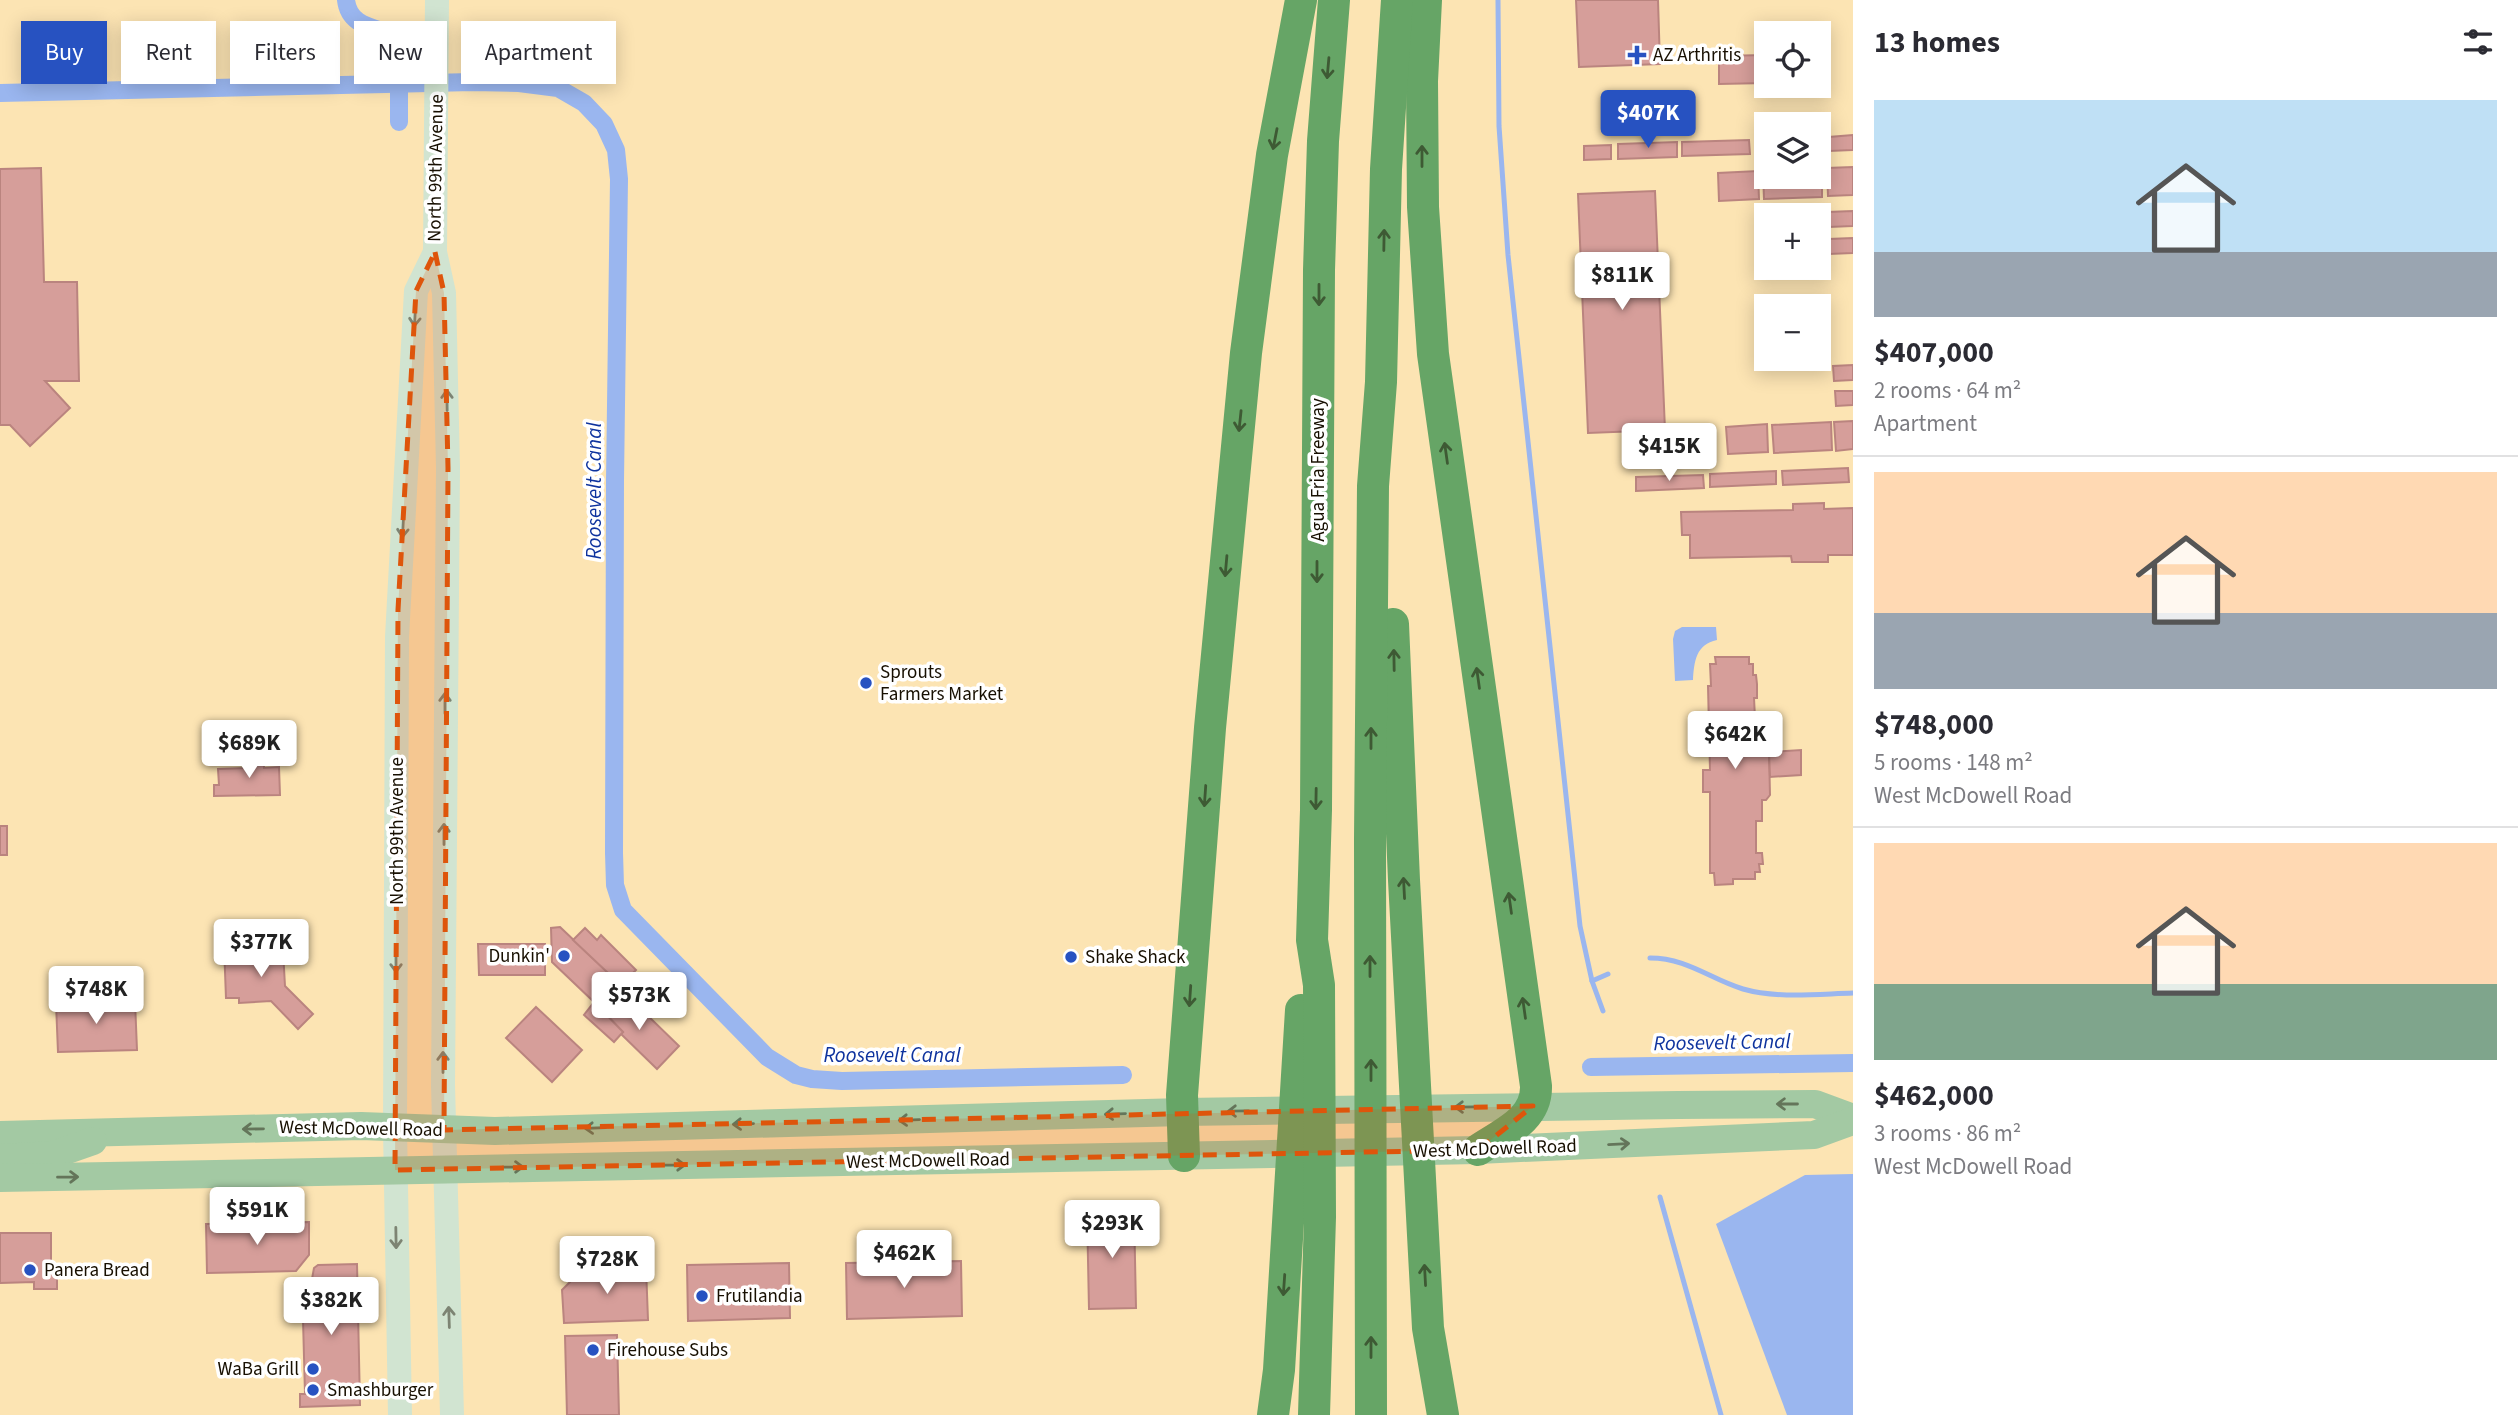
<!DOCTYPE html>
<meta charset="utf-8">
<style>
body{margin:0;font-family:"Source Sans 3",sans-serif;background:#f2f2f3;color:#2b2b33;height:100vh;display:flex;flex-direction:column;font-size:26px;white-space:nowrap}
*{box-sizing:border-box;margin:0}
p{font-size:23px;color:#7c7c81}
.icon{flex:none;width:38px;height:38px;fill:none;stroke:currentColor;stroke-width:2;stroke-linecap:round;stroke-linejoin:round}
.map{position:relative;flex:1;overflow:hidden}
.details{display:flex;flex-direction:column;background:#fff;width:665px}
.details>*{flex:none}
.banner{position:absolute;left:21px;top:21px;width:665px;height:63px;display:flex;gap:14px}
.buttons{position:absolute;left:1754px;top:21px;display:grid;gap:14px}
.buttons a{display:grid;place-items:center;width:77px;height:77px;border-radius:0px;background:#fff;box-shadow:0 4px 18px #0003;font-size:35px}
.price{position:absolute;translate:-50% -60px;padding:0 16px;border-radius:7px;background:#fff;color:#222;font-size:23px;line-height:46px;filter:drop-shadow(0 2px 4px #0008)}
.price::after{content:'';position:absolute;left:50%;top:42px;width:21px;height:16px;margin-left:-10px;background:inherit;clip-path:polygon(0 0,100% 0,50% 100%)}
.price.selected{background:#2752c1;color:#fff}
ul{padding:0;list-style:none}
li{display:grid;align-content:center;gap:14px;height:371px;padding:0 21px}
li+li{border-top:2px solid #e1e1e2}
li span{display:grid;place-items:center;height:217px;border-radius:0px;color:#555}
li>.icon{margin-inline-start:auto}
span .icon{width:126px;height:126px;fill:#fffc;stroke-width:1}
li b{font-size:30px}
h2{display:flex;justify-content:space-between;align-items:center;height:84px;padding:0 21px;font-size:30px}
.pill{padding:0 24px;border-radius:0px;background:#fff;box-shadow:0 4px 18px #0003;font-size:24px;line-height:63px}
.pill.selected{background:#2752c1;color:#fff}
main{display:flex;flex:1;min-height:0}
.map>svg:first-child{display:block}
</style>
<main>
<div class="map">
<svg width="1853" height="1415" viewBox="0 0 1853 1415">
<rect width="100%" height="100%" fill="#fce4b3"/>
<g fill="#9ab6ef">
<path d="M1716 627 1717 640C1696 644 1694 662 1693 680L1675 681 1673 639 1675 631 1682 627Z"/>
<path d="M1853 1174V1415H1787L1716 1224 1805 1175Z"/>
</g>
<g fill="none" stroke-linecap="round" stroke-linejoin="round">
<g stroke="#9ab6ef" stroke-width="5">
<path d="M1498 0 1499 126 1508 255 1580 926 1592 981 1603 1011"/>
<path d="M1650 958C1687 958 1710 979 1743 989 1778 999 1818 994 1853 993"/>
<path d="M1592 981 1608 974"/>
<path d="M1660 1197 1721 1415"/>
</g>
<g stroke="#9ab6ef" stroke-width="18">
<path d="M346 0C349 27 375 27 396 36L399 40V122"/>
<path d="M0 93 473 82 519 83 558 88 584 103 604 124 616 150 619 179 615 481 614 853 615 885 623 910 767 1057 796 1075 812 1079 842 1081 1123 1075"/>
<path d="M1591 1067 1853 1063"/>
</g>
</g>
<g fill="#d69e9a" stroke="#ba847f" stroke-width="2">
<path d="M1576 0H1658L1660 64 1579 67Z"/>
<path d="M1766 55V83L1719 84V56Z"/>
<path d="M1853 135V150L1829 151V137Z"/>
<path d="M1755 139H1766V153L1755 154Z"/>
<path d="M1749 140 1750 154 1682 156V142Z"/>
<path d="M1677 142V157L1618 159V144Z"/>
<path d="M1611 145V159L1584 160V146Z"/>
<path d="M1853 167V195L1828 196 1827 168Z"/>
<path d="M41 168 44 282H77L79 381H45L70 408 30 446 10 425H0V169Z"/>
<path d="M1818 169H1822V197L1764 199 1763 171H1766V177H1818Z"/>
<path d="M1758 171 1759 199 1719 201 1718 173Z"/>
<path d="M1655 191 1665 430 1588 433 1578 194Z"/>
<path d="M1853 211V226L1829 227 1828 212Z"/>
<path d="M1853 238V253L1829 254V239Z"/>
<path d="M1853 365V380L1834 381 1833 366Z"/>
<path d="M1835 391H1853V405L1836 406Z"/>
<path d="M1853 421V449L1836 451 1834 422Z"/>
<path d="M1831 422 1832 450 1774 453 1772 425Z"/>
<path d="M1767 424 1768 452 1728 454 1726 427Z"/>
<path d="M1848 468 1849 482 1783 485 1782 471Z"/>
<path d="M1776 471V484L1710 487V474Z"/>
<path d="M1703 475 1704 488 1636 491V477Z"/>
<path d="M1824 503V509L1853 508V555H1828V562H1792L1791 556 1690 558V535H1682L1681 512 1793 510V504Z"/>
<path d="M1715 657H1749V664H1753V675H1756L1757 684V698H1754L1756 738H1761L1762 752H1769L1770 795 1766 800H1762V821H1756V853H1762L1763 864H1759L1760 872H1755V879H1733V884L1715 885 1714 873H1710V792H1703V770H1710L1708 686H1711L1710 664H1716Z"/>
<path d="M1801 750V775L1770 777 1769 752Z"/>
<path d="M247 755H263L264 768 279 767 280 795 214 796V785H219L218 769 247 768Z"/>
<rect x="0" y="826" width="7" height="29"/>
<path d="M560 927 640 1003 634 1010 641 1015 636 1020 605 991 594 1002 552 962 551 928Z"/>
<path d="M585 928 597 940 601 935 636 970 633 973 636 976 624 988 573 940Z"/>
<path d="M271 942 272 951 283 950 285 986 313 1014 298 1029 271 1001 239 1003V998H226L224 945Z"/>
<path d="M478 944H545V975H479Z"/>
<path d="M605 991 636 1020 645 1013 679 1046 657 1069 621 1034 623 1032 594 1002Z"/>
<path d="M135 1001 137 1050 58 1052 56 1003Z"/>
<path d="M594 1002 623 1032 614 1042 584 1015Z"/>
<path d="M536 1007 582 1050 552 1082 506 1038Z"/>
<path d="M1134 1210 1136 1308 1089 1309 1087 1211Z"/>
<path d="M309 1222V1255L296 1271 207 1273 206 1224Z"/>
<path d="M0 1233H51V1268H57V1289H34V1282L0 1283Z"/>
<path d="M961 1261 962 1316 847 1319 846 1263Z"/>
<path d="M789 1263 790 1318 688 1321 687 1265Z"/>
<path d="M357 1264 360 1405 300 1407V1394H305L302 1282 312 1279 314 1268 318 1265Z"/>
<path d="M646 1267 648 1320 564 1323 562 1290 582 1270Z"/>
<path d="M617 1335 619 1415H567L565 1336Z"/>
</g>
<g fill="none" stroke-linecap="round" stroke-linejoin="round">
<g stroke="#d1e4d1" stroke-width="24">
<path d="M437 0 435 252 444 293 448 468 443 1085 452 1415"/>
<path d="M400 1415 395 1128 397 637 416 291 435 252"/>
</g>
<g stroke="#a3c9a3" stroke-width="28">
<path d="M0 1135 361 1126 495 1131 1183 1112 1678 1105 1815 1104 1853 1118"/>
<path d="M0 1158 53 1155 93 1141"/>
<path d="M0 1178 1478 1150 1814 1135 1853 1121"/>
</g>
<g stroke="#66a566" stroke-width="32">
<path d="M1426 0 1422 81 1423 207 1433 354 1536 1086C1537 1120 1503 1133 1478 1150"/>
<path d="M1393 624 1404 880 1428 1328 1443 1415"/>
<path d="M1184 1156 1182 1095 1210 728 1246 353 1272 155 1301 0"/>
<path d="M1273 1415 1279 1370 1301 1010"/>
<path d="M1314 1415 1320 1217 1319 985 1312 940 1316 810 1319 270 1323 141 1334 0"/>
<path d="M1371 1415 1370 840 1373 486 1381 382 1386 169 1397 0"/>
</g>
</g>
<defs><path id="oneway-shaft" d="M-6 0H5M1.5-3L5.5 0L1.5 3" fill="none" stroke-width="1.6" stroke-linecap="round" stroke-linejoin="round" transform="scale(1.75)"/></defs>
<g stroke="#3e5a34">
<use href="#oneway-shaft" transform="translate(1328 68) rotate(95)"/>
<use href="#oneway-shaft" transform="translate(1275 139) rotate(101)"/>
<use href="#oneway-shaft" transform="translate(1422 156) rotate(-90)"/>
<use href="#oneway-shaft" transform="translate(1384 240) rotate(-89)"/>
<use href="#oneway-shaft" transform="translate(1319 295) rotate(90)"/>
<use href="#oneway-shaft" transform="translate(1240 421) rotate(96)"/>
<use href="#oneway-shaft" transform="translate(1446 453) rotate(-98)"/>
<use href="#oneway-shaft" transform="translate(1226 566) rotate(95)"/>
<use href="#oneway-shaft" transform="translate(1317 572) rotate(90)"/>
<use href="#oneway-shaft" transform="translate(1394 660) rotate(-91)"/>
<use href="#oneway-shaft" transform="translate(1478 678) rotate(-98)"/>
<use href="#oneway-shaft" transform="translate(1371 738) rotate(-90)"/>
<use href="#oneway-shaft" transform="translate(1205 796) rotate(94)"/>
<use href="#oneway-shaft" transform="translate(1316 799) rotate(91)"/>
<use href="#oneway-shaft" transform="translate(1404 888) rotate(-93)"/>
<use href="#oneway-shaft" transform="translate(1510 903) rotate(-98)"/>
<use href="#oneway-shaft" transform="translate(1370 966) rotate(-90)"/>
<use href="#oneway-shaft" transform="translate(1190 996) rotate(94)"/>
<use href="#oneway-shaft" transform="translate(1524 1008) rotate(-98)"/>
<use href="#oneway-shaft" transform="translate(1371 1070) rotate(-90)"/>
<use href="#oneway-shaft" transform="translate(1425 1275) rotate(-93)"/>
<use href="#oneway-shaft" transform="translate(1284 1285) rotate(94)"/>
<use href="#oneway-shaft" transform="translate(1371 1347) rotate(-90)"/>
</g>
<g stroke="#7d8473">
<use href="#oneway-shaft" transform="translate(415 316) rotate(93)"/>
<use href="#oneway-shaft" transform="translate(447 400) rotate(-91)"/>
<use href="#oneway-shaft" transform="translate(403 527) rotate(93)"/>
<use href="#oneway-shaft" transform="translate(445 703) rotate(-90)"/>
<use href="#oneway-shaft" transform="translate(444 834) rotate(-90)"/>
<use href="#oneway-shaft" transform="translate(396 962) rotate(90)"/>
<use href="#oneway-shaft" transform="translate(443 1062) rotate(-90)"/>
<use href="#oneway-shaft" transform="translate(396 1238) rotate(89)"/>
<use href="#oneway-shaft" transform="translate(449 1317) rotate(-92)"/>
</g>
<g stroke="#64755a">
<use href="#oneway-shaft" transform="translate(1787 1104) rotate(180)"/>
<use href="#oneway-shaft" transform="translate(1465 1107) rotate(179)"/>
<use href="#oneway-shaft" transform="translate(1238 1111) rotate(179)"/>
<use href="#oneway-shaft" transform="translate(1115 1114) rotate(178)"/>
<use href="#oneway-shaft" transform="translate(909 1120) rotate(178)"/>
<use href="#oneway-shaft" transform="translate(743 1124) rotate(178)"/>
<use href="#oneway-shaft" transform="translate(595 1128) rotate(178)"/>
<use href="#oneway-shaft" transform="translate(253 1129) rotate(179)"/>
<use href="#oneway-shaft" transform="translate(1619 1144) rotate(-3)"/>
<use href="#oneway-shaft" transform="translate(675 1165) rotate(-1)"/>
<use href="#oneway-shaft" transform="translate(513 1167) rotate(-1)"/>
<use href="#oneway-shaft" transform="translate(68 1177) rotate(-1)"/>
</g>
<path fill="#de550b" fill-opacity="0.2" stroke="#de550b" stroke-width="5" stroke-dasharray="14 9" stroke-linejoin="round" d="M435 252 444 293 448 468 444 1130 1533 1106 1478 1150 395 1170 398 610 416 291Z"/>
<g fill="#2752c1" stroke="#fff" stroke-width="2.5">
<path d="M1633.5 44.5h7v7h7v7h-7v7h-7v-7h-7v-7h7z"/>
<circle cx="866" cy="683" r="7"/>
<circle cx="564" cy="956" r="7"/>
<circle cx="1071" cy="957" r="7"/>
<circle cx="30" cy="1270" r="7"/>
<circle cx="702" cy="1296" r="7"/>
<circle cx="593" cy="1350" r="7"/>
<circle cx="313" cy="1369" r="7"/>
<circle cx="313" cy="1390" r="7"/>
</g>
<g text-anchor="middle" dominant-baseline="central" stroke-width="7" stroke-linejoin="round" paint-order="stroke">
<g font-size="19" fill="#170f01" stroke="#fff" text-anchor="start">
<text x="1653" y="55">AZ Arthritis</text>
<text x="880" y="672">Sprouts<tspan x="880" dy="22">Farmers Market</tspan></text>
<text x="550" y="956" text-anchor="end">Dunkin'</text>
<text x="1085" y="957">Shake Shack</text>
<text x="44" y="1270">Panera Bread</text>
<text x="716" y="1296">Frutilandia</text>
<text x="607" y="1350">Firehouse Subs</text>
<text x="299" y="1369" text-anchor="end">WaBa Grill</text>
<text x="327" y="1390">Smashburger</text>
</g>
<g font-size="19" fill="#170f01" stroke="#fff">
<text transform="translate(436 168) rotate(-89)">North 99th Avenue</text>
<text transform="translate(1318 470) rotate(-90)">Agua Fria Freeway</text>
<text transform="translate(397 831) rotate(-90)">North 99th Avenue</text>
<text transform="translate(361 1129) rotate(1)">West McDowell Road</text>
<text transform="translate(1495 1149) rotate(-2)">West McDowell Road</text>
<text transform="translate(928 1161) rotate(-1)">West McDowell Road</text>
</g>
<g font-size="21" font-style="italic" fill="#0e339e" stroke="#fff">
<text transform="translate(594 491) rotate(-90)">Roosevelt Canal</text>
<text transform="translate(1722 1042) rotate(-1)">Roosevelt Canal</text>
<text x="892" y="1055">Roosevelt Canal</text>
</g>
</g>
</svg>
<div class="buttons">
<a><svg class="icon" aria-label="locate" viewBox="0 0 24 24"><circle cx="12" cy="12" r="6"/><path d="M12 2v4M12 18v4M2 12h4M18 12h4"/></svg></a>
<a><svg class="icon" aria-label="layers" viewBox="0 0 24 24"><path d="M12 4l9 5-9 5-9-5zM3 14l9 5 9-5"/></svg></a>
<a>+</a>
<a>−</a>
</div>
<b class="price selected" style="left:1648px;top:150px">$407K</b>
<b class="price" style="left:1622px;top:312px">$811K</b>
<b class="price" style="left:1669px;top:483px">$415K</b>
<b class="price" style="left:1735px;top:771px">$642K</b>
<b class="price" style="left:249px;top:780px">$689K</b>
<b class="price" style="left:261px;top:979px">$377K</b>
<b class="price" style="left:96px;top:1026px">$748K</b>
<b class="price" style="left:639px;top:1032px">$573K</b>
<b class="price" style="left:257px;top:1247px">$591K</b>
<b class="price" style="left:1112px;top:1260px">$293K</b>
<b class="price" style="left:904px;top:1290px">$462K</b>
<b class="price" style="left:607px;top:1296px">$728K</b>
<b class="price" style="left:331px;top:1337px">$382K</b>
<div class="banner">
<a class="pill selected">Buy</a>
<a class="pill">Rent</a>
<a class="pill">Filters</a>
<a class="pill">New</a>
<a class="pill">Apartment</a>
</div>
</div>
<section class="details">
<h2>13 homes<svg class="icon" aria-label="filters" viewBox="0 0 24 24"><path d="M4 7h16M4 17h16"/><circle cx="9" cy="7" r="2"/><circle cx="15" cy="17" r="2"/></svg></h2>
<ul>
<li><span style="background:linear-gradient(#bfe0f5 70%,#9aa5b1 0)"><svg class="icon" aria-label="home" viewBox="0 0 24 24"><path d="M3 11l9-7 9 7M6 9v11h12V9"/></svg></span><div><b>$407,000</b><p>2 rooms · 64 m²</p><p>Apartment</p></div></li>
<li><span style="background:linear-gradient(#ffd9b3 65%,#9aa5b1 0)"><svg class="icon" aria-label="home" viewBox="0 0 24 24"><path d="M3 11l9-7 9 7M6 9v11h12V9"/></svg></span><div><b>$748,000</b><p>5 rooms · 148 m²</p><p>West McDowell Road</p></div></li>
<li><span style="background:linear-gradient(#ffd9b3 65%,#7fa58c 0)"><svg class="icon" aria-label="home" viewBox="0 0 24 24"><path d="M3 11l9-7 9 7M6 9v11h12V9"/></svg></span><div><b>$462,000</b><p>3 rooms · 86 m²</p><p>West McDowell Road</p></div></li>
</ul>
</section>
</main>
